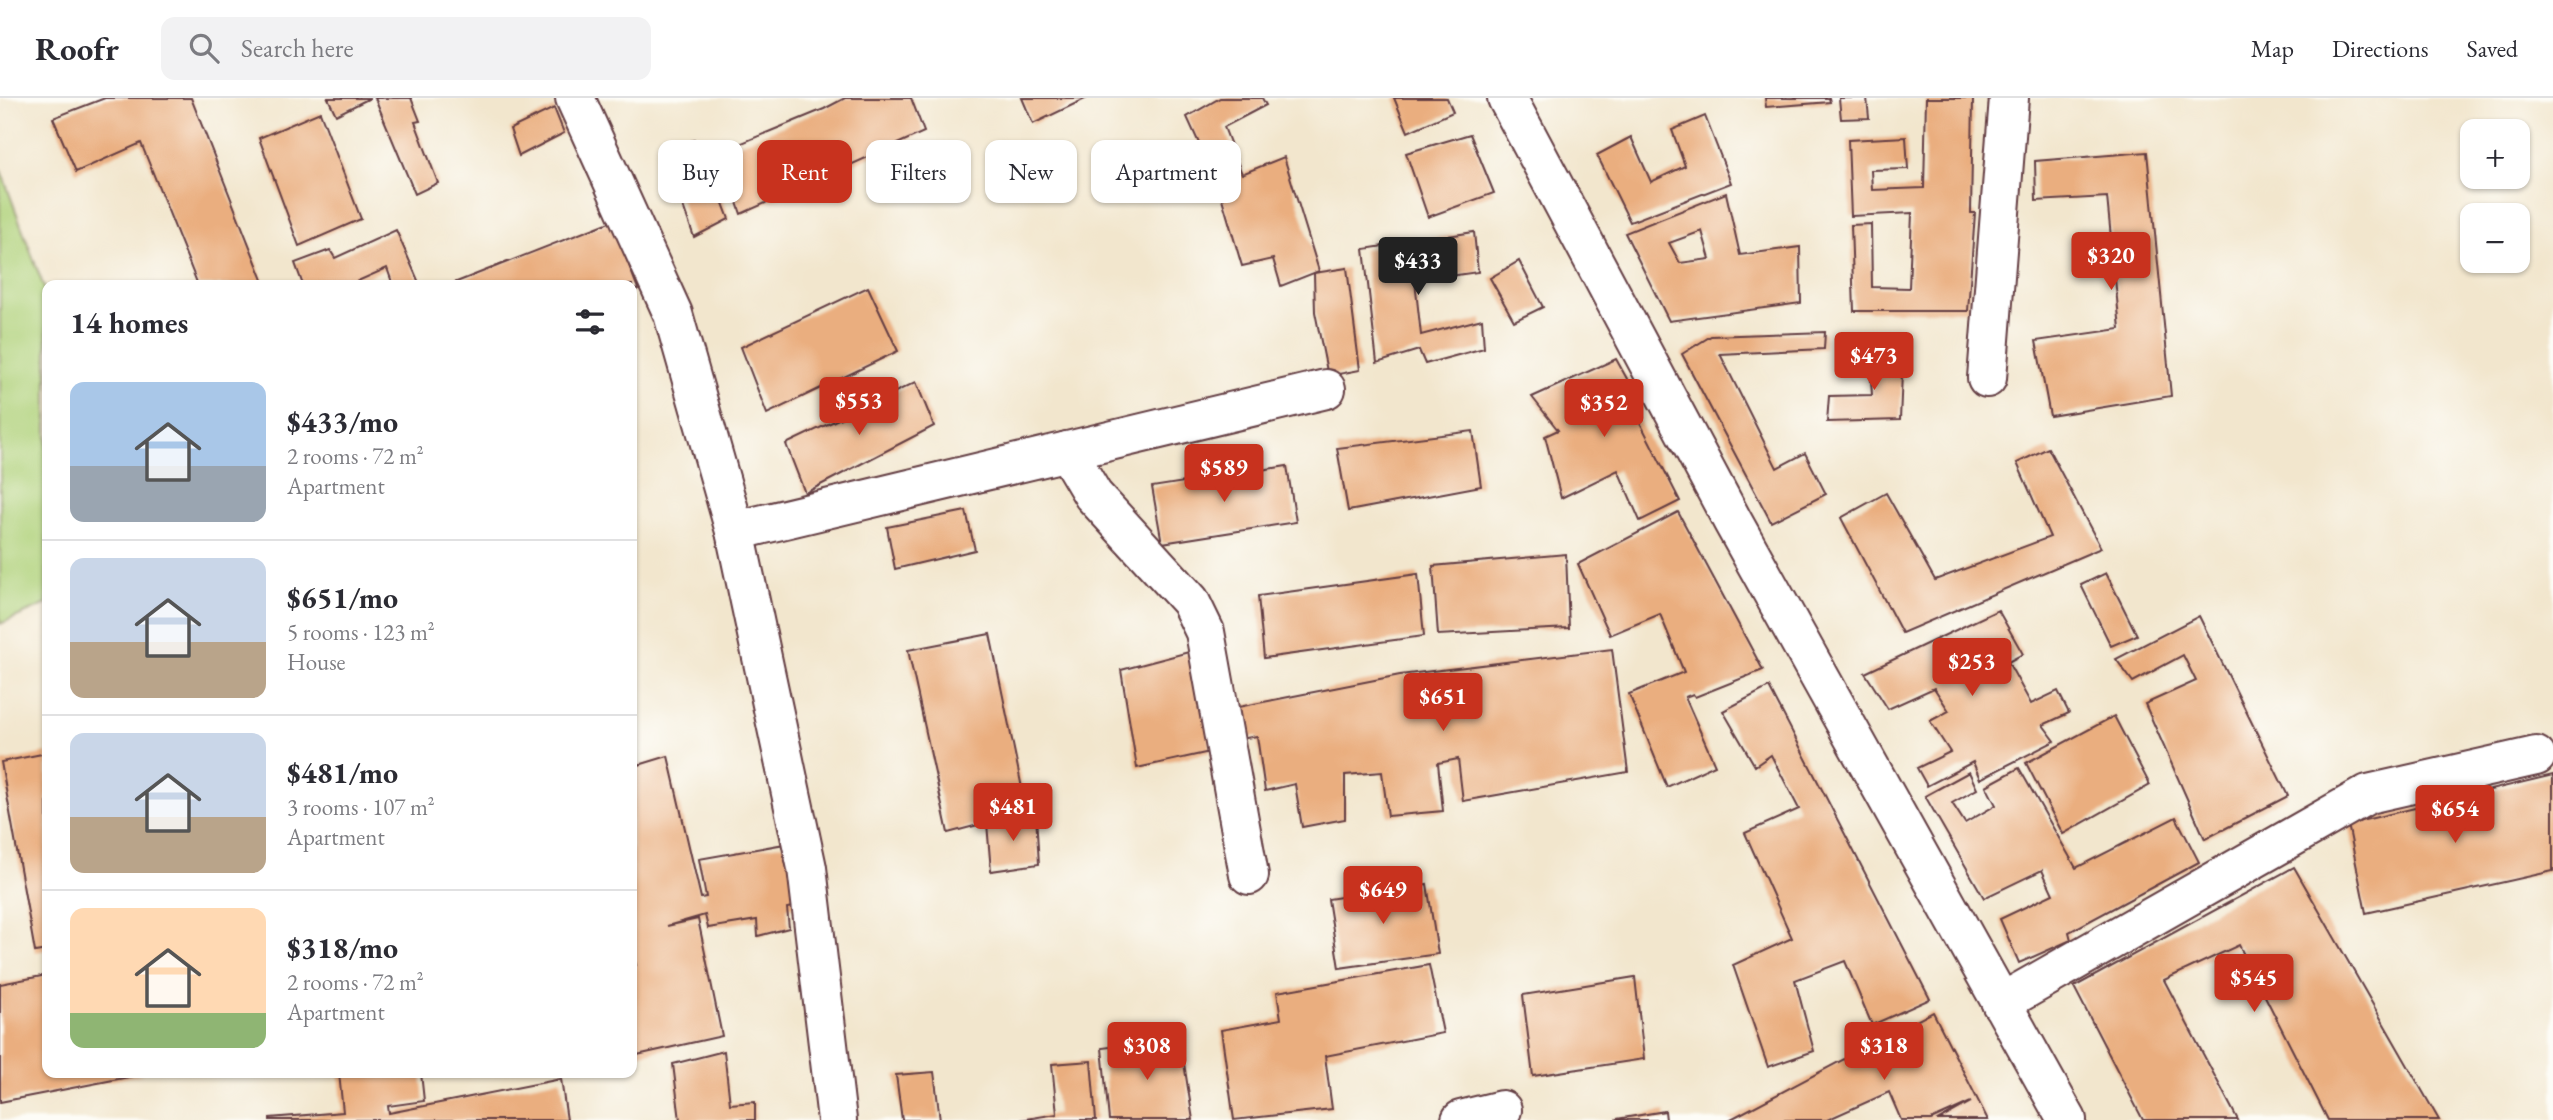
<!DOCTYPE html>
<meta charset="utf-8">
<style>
body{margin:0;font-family:"EB Garamond",serif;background:#f2f2f3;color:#2b2b33;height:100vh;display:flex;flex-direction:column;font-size:26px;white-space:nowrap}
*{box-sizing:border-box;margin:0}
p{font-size:23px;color:#7c7c81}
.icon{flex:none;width:38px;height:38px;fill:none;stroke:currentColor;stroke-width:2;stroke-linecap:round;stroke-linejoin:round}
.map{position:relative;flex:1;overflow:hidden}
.panel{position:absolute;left:42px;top:182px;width:595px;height:798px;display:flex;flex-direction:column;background:#fff;border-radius:14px;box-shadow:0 2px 5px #0004}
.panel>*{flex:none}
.hud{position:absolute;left:658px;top:42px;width:665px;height:63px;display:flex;gap:14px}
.tools{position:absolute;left:2460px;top:21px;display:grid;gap:14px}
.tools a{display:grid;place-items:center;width:70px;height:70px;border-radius:14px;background:#fff;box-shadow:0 2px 5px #0004;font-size:35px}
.price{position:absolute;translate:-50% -60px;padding:0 16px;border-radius:7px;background:#c8321e;color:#fff;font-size:23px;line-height:46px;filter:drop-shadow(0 2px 4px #0008)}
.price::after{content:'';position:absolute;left:50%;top:42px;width:21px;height:16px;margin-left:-10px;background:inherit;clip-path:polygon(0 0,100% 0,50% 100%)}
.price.active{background:#222;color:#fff}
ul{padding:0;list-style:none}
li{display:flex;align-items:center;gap:21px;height:175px;padding:0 28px}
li+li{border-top:2px solid #e1e1e2}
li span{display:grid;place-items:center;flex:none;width:196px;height:140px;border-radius:14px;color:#555}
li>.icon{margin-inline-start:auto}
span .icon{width:84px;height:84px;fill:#fffc;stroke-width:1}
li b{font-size:30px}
h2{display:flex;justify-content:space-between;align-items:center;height:84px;padding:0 28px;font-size:30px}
.tag{padding:0 24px;border-radius:14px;background:#fff;box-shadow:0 2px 5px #0004;font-size:24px;line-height:63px}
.tag.active{background:#c8321e;color:#fff}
header{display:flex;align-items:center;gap:42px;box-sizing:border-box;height:98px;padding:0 35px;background:#fff;border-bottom:2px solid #e1e1e2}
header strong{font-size:33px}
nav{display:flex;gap:38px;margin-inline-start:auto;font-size:24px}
.search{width:490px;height:63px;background:#f2f2f3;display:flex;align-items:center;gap:18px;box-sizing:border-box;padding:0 24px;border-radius:14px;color:#7c7c81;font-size:26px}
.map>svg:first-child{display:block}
</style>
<header>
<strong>Roofr</strong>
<div class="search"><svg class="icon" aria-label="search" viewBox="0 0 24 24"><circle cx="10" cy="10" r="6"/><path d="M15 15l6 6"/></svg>Search here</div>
<nav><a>Map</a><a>Directions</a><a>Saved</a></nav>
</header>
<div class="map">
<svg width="2553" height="1022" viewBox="0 0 2553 1022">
<rect width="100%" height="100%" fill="#fdfcf7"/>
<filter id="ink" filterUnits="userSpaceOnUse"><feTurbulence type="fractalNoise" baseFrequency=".0143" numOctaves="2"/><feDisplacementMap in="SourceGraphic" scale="14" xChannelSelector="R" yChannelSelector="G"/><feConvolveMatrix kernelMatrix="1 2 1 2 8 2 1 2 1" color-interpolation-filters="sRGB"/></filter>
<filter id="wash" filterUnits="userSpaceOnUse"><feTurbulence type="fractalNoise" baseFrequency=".00686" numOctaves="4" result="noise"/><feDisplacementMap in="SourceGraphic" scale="28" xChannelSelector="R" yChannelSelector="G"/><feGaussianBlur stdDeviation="1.57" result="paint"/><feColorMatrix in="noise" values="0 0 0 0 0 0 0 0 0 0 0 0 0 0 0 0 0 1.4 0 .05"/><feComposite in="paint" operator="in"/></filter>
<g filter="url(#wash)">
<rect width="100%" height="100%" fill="#f2e6cd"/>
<path fill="#b0d27b" stroke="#7d7853" stroke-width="2" d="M0 70 47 198V506L0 526Z"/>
<g id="blocks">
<g fill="#eaae7f" fill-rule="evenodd">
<path d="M105 0H191L265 187H198L141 45 76 74 53 20Z"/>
<path d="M328 0H370L336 17Z"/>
<path d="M375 0H411L420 23 415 24 438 85 415 96Z"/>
<path d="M845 0H911L924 34 741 116 720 54 824 11Z"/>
<path d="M1022 0H1087L1033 26Z"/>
<path d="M1220 0H1262L1266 7 1224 29 1242 76 1284 59 1319 173 1281 188 1273 161 1242 168 1218 87 1187 19Z"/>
<path d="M1394 0H1447L1453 14 1408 34Z"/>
<path d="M1765 0H1829L1830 4 1766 9Z"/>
<path d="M1839 0H1867L1869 20 1841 21Z"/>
<path d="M1926 0H1973L1971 115H1975L1968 213H1854L1851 127 1871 126 1872 189 1909 190 1912 115 1851 118 1848 42 1906 39 1908 71 1871 72 1872 92 1924 90Z"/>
<path d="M554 10 564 35 519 58 510 31Z"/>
<path d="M320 14 361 121 299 148 259 40Z"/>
<path d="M1705 18 1731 85 1630 124 1597 57 1631 39 1651 84 1685 68 1672 32Z"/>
<path d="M1470 36 1494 95 1428 119 1406 55Z"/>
<path d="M694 42 700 65 707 63 729 121 694 139 663 51Z"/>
<path d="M2147 54 2171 298 2050 318 2036 243 2120 231 2107 99 2036 103 2035 63Z"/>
<path d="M1726 95 1740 157 1800 149 1801 205 1669 223 1625 135ZM1702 133 1710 161 1680 165 1669 145Z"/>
<path d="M612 123 638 191 632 194V187H454V185Z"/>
<path d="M396 132 420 187H393L387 170 349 187H303L295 165 330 152 335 160Z"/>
<path d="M1474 134 1478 174 1415 183 1421 237 1482 221 1484 250 1425 266 1419 252 1377 265 1364 151Z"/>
<path d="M1519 163 1543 209 1514 223 1490 180Z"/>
<path d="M1347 170 1360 272 1328 278 1315 214 1314 175Z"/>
<path d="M868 189 898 253 767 316 741 249Z"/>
<path d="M1825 234 1824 251 1720 256 1777 370 1805 355 1826 396 1771 424 1682 256 1711 238Z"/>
<path d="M1903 251 1900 322 1827 324 1829 298 1872 297 1869 253Z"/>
<path d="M1616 261 1636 297 1628 301 1680 403 1640 423 1618 372 1561 400 1545 338 1558 332 1532 299Z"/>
<path d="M916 284 934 328 805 395 786 346Z"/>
<path d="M1473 333 1481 388 1348 413 1337 350Z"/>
<path d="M2048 350 2101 450 1902 535 1841 420 1886 395 1935 482 2050 439 2017 365Z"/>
<path d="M1287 368 1296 424 1162 445 1152 389Z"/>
<path d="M966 413 975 452 895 471 887 429Z"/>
<path d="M1678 414 1763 572 1695 599 1693 596 1685 599 1715 667 1667 689 1629 596 1684 574 1660 516 1610 537 1578 466Z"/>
<path d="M1566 456 1569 530 1438 537 1433 468Z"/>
<path d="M2106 475 2137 537 2111 548 2081 487Z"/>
<path d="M1418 476 1424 538 1264 560 1258 498Z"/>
<path d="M1998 512 2023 556 2008 564 2031 606 2058 593 2069 615 2043 627 2055 643 1980 681 1973 664 1927 688 1917 670 1950 654 1930 623 1949 613 1934 590 1888 611 1865 575Z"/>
<path d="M2199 518 2288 698 2205 741 2145 606 2196 583 2183 557 2133 584 2116 561Z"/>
<path d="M990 536 1027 714 948 735 908 552Z"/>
<path d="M1200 551 1210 654 1137 670 1121 572Z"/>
<path d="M1612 551 1628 674 1463 703 1458 661 1438 665 1443 713 1388 718 1382 674 1345 677V721L1302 729 1295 686 1265 693 1257 638 1230 643 1228 611 1400 577Z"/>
<path d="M1769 589 1930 901 1872 927 1845 863 1795 882 1814 953 1768 969 1733 867 1792 840 1745 735 1799 711 1771 657 1755 668 1723 613Z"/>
<path d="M2114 618 2150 687 2063 736 2026 665Z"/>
<path d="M47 655V852L35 854 1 664Z"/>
<path d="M668 658 701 800 706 799 699 761 796 744 807 807 787 810 789 830 758 838 757 822 708 830 705 817 667 828 698 821 722 938 637 957 632 929V868L636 867 632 853V669Z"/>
<path d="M2019 670 2076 770 2176 719 2199 764 2069 834 2071 842 2019 865 2000 821 2053 796 2042 772 1984 800 1925 698 1969 674 1977 691 1952 705 1965 725 1996 707 1986 688Z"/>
<path d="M2553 677V773L2366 815 2348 726Z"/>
<path d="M1036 718 1039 766 991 773 987 725Z"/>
<path d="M2294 769 2439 1022H2328L2239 847 2164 882 2238 1022H2143L2074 889Z"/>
<path d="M1427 786 1438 856 1339 870 1328 801Z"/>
<path d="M1429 867 1443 935 1325 958 1332 1011 1234 1022 1221 932 1281 921 1277 894Z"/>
<path d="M47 877V975L144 976 0 1004V886Z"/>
<path d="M1635 879 1644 961 1533 978 1523 897Z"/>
<path d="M1933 914 1988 1022H1939L1971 1004 1931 1022H1901L1889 994 1827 1022H1729Z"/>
<path d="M1180 940 1193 1022H1109L1102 950Z"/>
<path d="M724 953 730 1006 755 1004V1022H680L673 966Z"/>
<path d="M1091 963 1096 1022H1020L1057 1016 1052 966Z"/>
<path d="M934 974 940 1022H902L896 977Z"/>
<path d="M339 975H421L424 1003 388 1008 389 1015 561 981 567 1022H270V1020L343 1014Z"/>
<path d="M1665 1013 1666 1022H1618L1617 1021Z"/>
</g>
</g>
</g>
<g filter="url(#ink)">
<use href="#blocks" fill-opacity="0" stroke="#633d43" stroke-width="2"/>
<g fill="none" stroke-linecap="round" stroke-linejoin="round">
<g stroke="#633d43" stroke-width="42">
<g id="minor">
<path d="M575 0 673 216 735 433 807 770 837 1022"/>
<path d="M1507 0 1733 424 2067 1022"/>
<path d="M1987 280 2009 0"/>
<path d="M1067 353 1093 397 1190 503 1205 534 1249 777"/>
<path d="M735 433 1326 291"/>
<path d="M2001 905 2368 696 2536 658"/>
<path d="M1461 1022 1502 1012"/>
</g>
</g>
<use href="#minor" stroke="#fff" stroke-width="38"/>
</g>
</g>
</svg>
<div class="tools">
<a>+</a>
<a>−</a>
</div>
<b class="price" style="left:2111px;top:194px">$320</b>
<b class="price active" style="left:1418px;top:199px">$433</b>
<b class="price" style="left:1874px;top:294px">$473</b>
<b class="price" style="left:859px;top:339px">$553</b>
<b class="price" style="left:1604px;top:341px">$352</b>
<b class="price" style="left:1224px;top:406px">$589</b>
<b class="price" style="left:1972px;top:600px">$253</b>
<b class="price" style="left:1443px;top:635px">$651</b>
<b class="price" style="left:1013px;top:745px">$481</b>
<b class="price" style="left:2455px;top:747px">$654</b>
<b class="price" style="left:1383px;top:828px">$649</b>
<b class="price" style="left:2254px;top:916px">$545</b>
<b class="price" style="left:1147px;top:984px">$308</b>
<b class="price" style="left:1884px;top:984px">$318</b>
<div class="hud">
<a class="tag">Buy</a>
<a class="tag active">Rent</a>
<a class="tag">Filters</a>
<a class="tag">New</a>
<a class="tag">Apartment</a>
</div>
<section class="panel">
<h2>14 homes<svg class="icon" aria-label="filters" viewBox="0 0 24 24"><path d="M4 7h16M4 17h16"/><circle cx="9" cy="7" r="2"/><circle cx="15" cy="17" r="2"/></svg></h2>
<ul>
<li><span style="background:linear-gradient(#a9c7e8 60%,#9aa5b1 0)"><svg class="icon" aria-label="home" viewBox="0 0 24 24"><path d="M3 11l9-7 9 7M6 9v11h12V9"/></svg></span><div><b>$433/mo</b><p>2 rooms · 72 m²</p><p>Apartment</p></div></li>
<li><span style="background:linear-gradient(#c9d6e8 60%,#b9a48a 0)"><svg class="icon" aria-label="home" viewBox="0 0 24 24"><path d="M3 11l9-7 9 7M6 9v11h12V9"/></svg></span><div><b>$651/mo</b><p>5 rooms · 123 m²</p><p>House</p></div></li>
<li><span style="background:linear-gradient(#c9d6e8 60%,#b9a48a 0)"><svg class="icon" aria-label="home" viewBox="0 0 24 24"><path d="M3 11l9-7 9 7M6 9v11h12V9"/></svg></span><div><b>$481/mo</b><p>3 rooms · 107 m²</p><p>Apartment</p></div></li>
<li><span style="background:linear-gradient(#ffd9b3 75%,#8fb573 0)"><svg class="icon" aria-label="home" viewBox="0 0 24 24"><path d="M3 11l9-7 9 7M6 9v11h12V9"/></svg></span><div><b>$318/mo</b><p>2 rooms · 72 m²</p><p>Apartment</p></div></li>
</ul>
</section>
</div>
